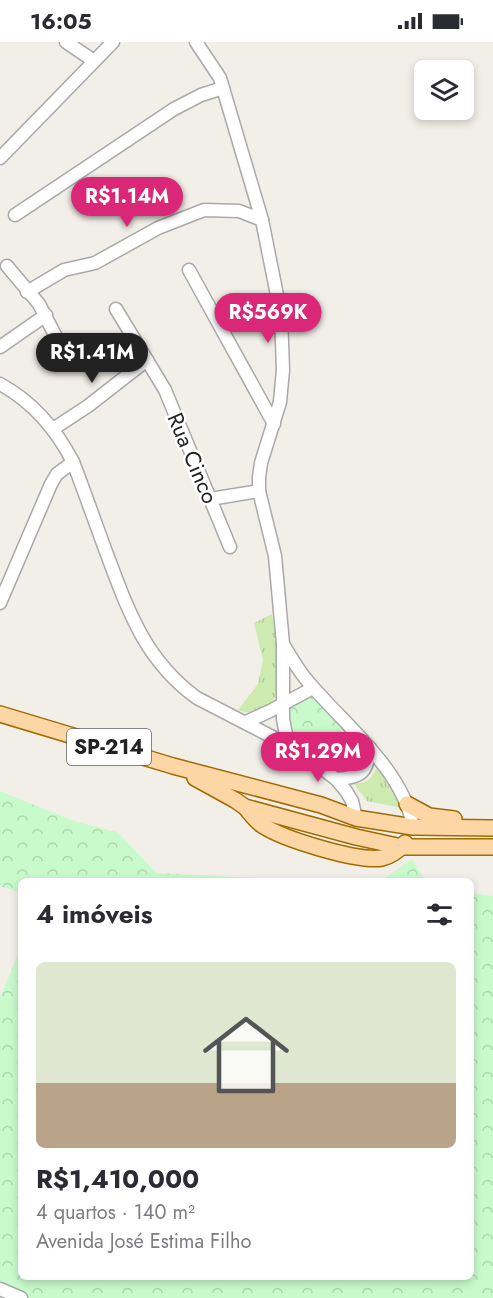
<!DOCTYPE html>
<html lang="pt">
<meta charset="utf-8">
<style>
body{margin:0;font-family:Jost,sans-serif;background:#f2f2f3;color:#2b2b33;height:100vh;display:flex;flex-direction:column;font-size:22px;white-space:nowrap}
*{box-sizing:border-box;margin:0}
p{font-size:20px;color:#7c7c81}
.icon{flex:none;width:33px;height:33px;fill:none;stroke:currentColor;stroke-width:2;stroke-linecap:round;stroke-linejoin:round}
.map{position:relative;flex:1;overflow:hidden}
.drawer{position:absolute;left:18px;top:836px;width:456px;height:402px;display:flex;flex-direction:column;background:#fff;border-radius:9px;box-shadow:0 3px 9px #0003}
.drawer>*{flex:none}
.tools{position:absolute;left:414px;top:18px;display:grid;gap:12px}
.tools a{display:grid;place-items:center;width:60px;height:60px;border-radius:9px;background:#fff;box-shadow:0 3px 9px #0003;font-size:30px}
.price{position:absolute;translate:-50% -51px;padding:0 14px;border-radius:21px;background:#db2777;color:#fff;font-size:20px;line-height:39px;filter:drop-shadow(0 2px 3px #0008)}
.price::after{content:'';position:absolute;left:50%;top:36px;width:18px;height:14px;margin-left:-9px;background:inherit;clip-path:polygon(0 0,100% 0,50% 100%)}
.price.active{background:#222;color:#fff}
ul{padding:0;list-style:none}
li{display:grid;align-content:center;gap:12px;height:318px;padding:0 18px}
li+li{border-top:2px solid #e1e1e2}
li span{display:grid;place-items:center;height:186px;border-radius:9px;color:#555}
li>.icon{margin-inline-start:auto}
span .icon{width:108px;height:108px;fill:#fffc;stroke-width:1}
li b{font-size:26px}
h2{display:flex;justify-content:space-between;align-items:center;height:72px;padding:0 18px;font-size:26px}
.status{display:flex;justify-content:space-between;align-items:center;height:42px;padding:0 30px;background:#fff;direction:ltr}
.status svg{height:16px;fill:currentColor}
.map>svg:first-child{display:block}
</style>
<div class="status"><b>16:05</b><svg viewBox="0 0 49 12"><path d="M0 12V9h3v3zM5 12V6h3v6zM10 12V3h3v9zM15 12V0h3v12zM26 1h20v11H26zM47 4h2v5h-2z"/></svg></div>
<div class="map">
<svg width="493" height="1256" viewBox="0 0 493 1256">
<defs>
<pattern id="grass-tufts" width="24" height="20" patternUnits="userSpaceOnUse" patternTransform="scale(1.5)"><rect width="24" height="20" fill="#cdebb0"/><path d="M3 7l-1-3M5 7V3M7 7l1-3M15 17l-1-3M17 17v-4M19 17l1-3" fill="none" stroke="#b0c997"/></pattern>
<pattern id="park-crowns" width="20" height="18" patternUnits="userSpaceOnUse" patternTransform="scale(1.5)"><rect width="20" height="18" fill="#c8facc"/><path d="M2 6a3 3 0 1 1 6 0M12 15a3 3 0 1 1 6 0" fill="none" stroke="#acd6af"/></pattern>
</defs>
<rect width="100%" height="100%" fill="#f2efe9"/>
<g fill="url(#grass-tufts)">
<path d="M272 572C275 592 279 613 280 633 280 658 264 678 238 668L258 642 263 618 254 581Z"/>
<path d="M377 725 402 766 367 759 354 742C368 741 371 737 377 725Z"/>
</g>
<g fill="url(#park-crowns)">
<path d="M313 646 367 704 366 724 335 735 291 704 284 662Z"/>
<path d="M0 749 74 779 117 790 157 831 293 838H21V851L0 844Z"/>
<path d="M412 817 425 838H382Z"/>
<path d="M471 851 493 854V1256H26L0 1245V956L21 905V1234H471Z"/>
</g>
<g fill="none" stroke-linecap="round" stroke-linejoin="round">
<g stroke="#a9a9a9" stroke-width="15">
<g id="minor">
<path d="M66 0 94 19"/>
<path d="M196 0 220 36 262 178 281 273 283 328 280 360 261 421 259 435V449L275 514 283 602V677L288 703"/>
<path d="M0 116 113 0"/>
<path d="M15 173 174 67 201 53 223 46"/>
<path d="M7 224 39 262 55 293"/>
<path d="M189 228 274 382"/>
<path d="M27 250 64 228 95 221 158 186 204 168 239 169 262 178"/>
<path d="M116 267 165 348 230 505"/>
<path d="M0 305 46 273"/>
<path d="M0 342C33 360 56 387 73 420 85 451 96 483 108 515 129 571 146 619 197 656L288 703 320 725 336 737 346 749 352 759 356 776"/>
<path d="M53 387 88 364 147 318"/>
<path d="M210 457 259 449"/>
<path d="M0 561 51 442 57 432 73 420"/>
<path d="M283 602C292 617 300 632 312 644 347 685 404 729 413 785"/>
<path d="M246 680 270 669 313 646"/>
<path d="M336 737C361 735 367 732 370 706"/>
<path d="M0 1247 21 1256"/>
</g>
</g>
<g stroke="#a06b00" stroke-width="18">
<g id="major">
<path d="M0 672 173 724 321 763 356 776 413 785 493 786"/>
<path d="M195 736 235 758 245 765 356 795 402 805H493"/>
<path d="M407 762 429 774 454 777"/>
<path d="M246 766C251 772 255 778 262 783 283 797 357 820 382 816 390 814 399 808 405 801"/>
</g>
</g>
<use href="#minor" stroke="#fff" stroke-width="12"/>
<use href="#major" stroke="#fcd6a4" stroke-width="15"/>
</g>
<g text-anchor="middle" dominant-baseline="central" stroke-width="5" stroke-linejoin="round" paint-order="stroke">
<rect fill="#fff" stroke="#646464" stroke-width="1.5" x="67" y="687" width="84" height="36" rx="4.5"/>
<g font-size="21" font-weight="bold" fill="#222">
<text x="109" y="705">SP-214</text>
</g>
<g font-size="22" fill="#222" stroke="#fff">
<text transform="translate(193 416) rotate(67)">Rua Cinco</text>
</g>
</g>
</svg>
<div class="tools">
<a><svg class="icon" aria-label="layers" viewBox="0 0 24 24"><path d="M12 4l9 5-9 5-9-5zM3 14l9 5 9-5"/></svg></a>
</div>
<b class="price" style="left:127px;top:186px">R$1.14M</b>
<b class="price" style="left:268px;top:302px">R$569K</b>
<b class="price active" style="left:92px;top:342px">R$1.41M</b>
<b class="price" style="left:318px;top:741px">R$1.29M</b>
<section class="drawer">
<h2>4 imóveis<svg class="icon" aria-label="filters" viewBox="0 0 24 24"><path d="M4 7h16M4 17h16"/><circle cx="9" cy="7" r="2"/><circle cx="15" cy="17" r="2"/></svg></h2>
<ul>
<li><span style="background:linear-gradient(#dfe7d0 65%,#b9a48a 0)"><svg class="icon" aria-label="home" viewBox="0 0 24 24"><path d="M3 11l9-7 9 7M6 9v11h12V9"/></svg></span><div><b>R$1,410,000</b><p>4 quartos · 140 m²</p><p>Avenida José Estima Filho</p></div></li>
</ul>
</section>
</div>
